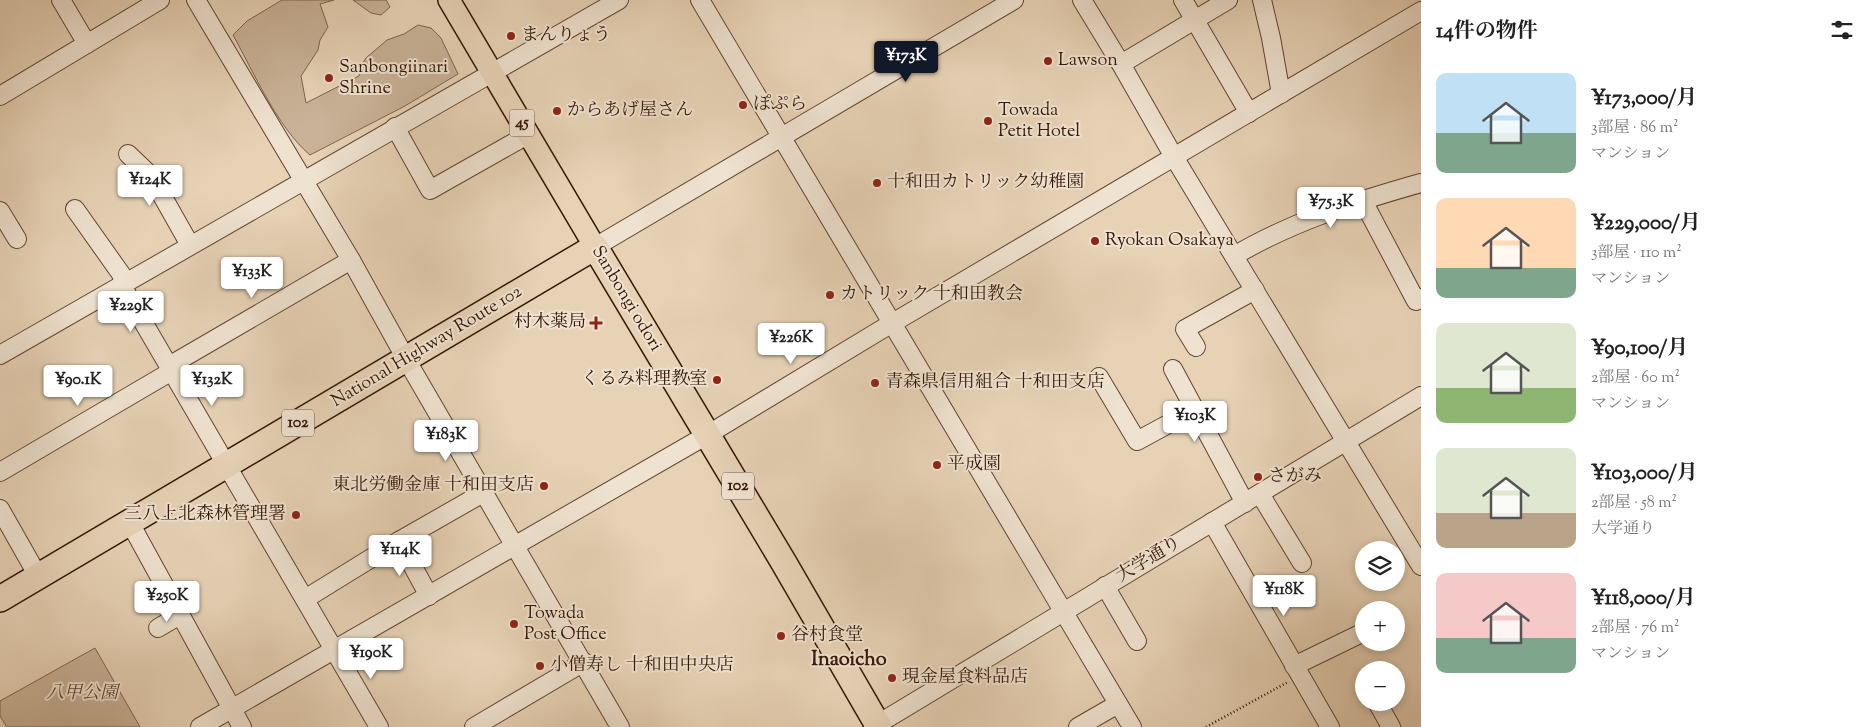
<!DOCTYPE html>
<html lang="ja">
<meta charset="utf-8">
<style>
body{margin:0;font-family:"Sorts Mill Goudy","Noto Serif JP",serif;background:#f2f2f2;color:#222;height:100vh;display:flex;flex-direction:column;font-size:19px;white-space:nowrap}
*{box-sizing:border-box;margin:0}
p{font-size:16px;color:#767676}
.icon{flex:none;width:28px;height:28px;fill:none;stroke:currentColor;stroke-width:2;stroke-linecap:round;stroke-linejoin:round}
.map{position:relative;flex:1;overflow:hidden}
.details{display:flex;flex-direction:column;background:#fff;width:450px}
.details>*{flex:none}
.fabs{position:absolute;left:1355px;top:541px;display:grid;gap:10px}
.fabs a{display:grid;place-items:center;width:50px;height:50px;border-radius:50%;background:#fff;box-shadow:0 2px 8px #0003;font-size:25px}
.price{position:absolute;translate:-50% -42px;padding:0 11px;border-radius:5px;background:#fff;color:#222;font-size:16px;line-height:32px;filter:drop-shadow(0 1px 2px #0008)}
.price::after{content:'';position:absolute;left:50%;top:30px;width:15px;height:11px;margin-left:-8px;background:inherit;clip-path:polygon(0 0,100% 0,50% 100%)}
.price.on{background:#111827;color:#fff}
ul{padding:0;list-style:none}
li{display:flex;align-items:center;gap:15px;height:125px;padding:0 15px}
li span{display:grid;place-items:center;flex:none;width:140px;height:100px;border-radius:10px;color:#555}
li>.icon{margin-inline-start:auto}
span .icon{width:60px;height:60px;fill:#fffc;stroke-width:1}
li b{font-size:21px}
h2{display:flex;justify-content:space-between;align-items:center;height:60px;padding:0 15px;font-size:21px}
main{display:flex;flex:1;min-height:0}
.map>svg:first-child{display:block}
</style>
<main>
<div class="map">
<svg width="1421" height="727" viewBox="0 0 1421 727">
<rect width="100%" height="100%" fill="#e7d2b6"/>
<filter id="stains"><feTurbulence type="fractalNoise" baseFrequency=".004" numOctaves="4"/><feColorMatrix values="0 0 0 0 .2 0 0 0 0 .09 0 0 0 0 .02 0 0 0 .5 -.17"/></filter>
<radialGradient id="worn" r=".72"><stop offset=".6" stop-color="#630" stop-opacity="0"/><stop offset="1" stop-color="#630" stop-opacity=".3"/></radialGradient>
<g fill="#c9b298" stroke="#7e644e">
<path d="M282 0H334L320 4 328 27 320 40 318 50 301 76 306 103 359 76 361 66 366 58 387 40 404 34 418 25 431 28 441 38 458 74 405 106 310 155C278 128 254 73 233 35L247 21Z"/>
<path d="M353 0H386L390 7 381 15 371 13Z"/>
<path d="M95 648 140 727H7L0 716V701Z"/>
</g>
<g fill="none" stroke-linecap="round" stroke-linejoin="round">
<g stroke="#614631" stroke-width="20">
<g id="minor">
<path d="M61 0 87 44"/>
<path d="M196 0 351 260 406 359 620 727"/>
<path d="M700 0 1132 727"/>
<path d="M1082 0 1121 64 1174 157 1421 566"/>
<path d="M1183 0 1249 113"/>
<path d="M1262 0 1271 38 1281 94"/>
<path d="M1121 64 1228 0"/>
<path d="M0 96 160 0"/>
<path d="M395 127 430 190 529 134"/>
<path d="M128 154 151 176 190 245"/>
<path d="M1363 201 1416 301 1421 298"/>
<path d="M75 209 126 281"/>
<path d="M0 211 17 239"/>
<path d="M595 247 1014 0"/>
<path d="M1234 256C1291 222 1357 201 1421 183"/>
<path d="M121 284 379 727"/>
<path d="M1196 347 1185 329 1255 290"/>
<path d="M0 355 619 0"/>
<path d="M169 366 351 260"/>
<path d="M1173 369 1245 503"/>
<path d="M1099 377 1137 441 1196 409"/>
<path d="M0 472 172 371"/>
<path d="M1260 494 1302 563"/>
<path d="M0 509 38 576"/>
<path d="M1212 522 1330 727"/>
<path d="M130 523 242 727"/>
<path d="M399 541 429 596"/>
<path d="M1105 586 1137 641"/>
<path d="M305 599 399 541 483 493"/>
<path d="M158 628 180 615"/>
<path d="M1294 666 1364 632"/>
<path d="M1377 702 1391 727"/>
<path d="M200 727 707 435 879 331 1421 11"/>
<path d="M474 727 584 662"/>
<path d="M873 727 1421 396"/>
<path d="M1078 727 1118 704"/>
</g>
</g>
<g stroke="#341705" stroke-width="24">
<path id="major" d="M449 0 595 247"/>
</g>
<g stroke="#341705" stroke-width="28">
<path id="highway" d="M0 599 595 247 784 563 879 727"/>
</g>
<path stroke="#341705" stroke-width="2.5" stroke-dasharray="1 2.5" stroke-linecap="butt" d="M1206 727 1288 682"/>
<use href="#minor" stroke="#efe2d0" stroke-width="18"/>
<use href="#major" stroke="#e7d2b6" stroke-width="21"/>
<use href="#highway" stroke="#e7d2b6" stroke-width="25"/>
</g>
<g fill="#8f2418" stroke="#efe2d0" stroke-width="2">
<circle cx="511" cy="36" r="5"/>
<circle cx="1048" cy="61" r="5"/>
<circle cx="329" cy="78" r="5"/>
<circle cx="743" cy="105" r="5"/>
<circle cx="557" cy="111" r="5"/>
<circle cx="988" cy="121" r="5"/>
<circle cx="877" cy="183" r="5"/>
<circle cx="1095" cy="241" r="5"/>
<circle cx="830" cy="295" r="5"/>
<path d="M593.5 315.5h5v5h5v5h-5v5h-5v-5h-5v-5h5z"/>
<circle cx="717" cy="380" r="5"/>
<circle cx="875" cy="383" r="5"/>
<circle cx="937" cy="465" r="5"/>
<circle cx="1258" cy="477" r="5"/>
<circle cx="544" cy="486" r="5"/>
<circle cx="296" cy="515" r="5"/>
<circle cx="514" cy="624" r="5"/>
<circle cx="781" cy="636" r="5"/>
<circle cx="540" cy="666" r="5"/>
<circle cx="892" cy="678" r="5"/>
</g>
<g text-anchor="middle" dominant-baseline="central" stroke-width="4" stroke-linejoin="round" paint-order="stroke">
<g fill="#efe2d0" stroke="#6c5442" stroke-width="1">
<rect x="509.5" y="109.5" width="25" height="27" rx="4"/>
<rect x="282" y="409.5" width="32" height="27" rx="4"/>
<rect x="722" y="472.5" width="32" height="27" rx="4"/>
</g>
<g font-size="16" font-weight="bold" fill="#341705">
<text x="522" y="123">45</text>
<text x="298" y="423">102</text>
<text x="738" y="486">102</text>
</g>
<g font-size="18" fill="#341705" stroke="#efe2d0" text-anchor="start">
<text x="521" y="36">まんりょう</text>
<text x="1058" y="61">Lawson</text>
<text x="339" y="68">Sanbongiinari<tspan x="339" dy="21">Shrine</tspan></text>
<text x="753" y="105">ぽぷら</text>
<text x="567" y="111">からあげ屋さん</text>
<text x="998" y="111">Towada<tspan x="998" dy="21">Petit Hotel</tspan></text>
<text x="887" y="183">十和田カトリック幼稚園</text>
<text x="1105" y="241">Ryokan Osakaya</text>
<text x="840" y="295">カトリック 十和田教会</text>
<text x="586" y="323" text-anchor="end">村木薬局</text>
<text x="707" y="380" text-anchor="end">くるみ料理教室</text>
<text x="885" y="383">青森県信用組合 十和田支店</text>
<text x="947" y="465">平成園</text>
<text x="1268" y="477">さがみ</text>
<text x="534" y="486" text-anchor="end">東北労働金庫 十和田支店</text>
<text x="286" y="515" text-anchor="end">三八上北森林管理署</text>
<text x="524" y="614">Towada<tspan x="524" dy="21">Post Office</tspan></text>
<text x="791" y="636">谷村食堂</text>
<text x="550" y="666">小僧寿し 十和田中央店</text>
<text x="902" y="678">現金屋食料品店</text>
</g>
<g font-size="18" fill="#341705" stroke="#efe2d0">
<text transform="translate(626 299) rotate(59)">Sanbongi odori</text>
<text transform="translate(427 347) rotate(-31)">National Highway Route 102</text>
<text transform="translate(1149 560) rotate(-31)">大学通り</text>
</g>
<g font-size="18" font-style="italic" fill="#614631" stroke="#efe2d0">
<text x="82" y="694">八甲公園</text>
</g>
<g font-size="20" font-weight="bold" fill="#341705" stroke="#efe2d0">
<text x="849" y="660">Inaoicho</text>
</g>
</g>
<rect width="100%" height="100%" filter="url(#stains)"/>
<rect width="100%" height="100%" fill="url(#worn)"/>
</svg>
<div class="fabs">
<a><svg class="icon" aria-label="layers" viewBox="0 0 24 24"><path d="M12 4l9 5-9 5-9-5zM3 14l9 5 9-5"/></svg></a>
<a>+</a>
<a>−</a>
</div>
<b class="price on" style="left:906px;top:83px">¥173K</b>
<b class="price" style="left:150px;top:207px">¥124K</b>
<b class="price" style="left:1331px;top:229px">¥75.3K</b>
<b class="price" style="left:252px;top:299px">¥133K</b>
<b class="price" style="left:131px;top:333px">¥229K</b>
<b class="price" style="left:791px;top:365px">¥226K</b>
<b class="price" style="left:78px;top:407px">¥90.1K</b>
<b class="price" style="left:212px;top:407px">¥132K</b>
<b class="price" style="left:1195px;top:443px">¥103K</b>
<b class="price" style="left:446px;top:462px">¥183K</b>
<b class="price" style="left:400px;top:577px">¥114K</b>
<b class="price" style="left:1284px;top:617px">¥118K</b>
<b class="price" style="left:167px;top:623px">¥250K</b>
<b class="price" style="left:371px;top:680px">¥190K</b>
</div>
<section class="details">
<h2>14件の物件<svg class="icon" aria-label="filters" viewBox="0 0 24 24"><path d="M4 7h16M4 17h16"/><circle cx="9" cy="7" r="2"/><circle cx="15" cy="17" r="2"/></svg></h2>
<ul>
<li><span style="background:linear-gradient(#bfe0f5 60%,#7fa58c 0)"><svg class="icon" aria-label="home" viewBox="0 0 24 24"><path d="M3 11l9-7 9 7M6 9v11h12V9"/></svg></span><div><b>¥173,000/月</b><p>3部屋 · 86 m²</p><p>マンション</p></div></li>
<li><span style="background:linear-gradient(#ffd9b3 70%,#7fa58c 0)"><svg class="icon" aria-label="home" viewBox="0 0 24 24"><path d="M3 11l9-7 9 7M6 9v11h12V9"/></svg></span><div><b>¥229,000/月</b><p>3部屋 · 110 m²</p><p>マンション</p></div></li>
<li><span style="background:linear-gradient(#dfe7d0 65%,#8fb573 0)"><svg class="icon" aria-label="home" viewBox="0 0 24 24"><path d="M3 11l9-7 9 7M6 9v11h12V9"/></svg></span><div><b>¥90,100/月</b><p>2部屋 · 60 m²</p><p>マンション</p></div></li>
<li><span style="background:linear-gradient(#dfe7d0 65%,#b9a48a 0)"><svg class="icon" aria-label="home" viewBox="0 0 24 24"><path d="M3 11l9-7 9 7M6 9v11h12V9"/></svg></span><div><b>¥103,000/月</b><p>2部屋 · 58 m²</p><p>大学通り</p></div></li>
<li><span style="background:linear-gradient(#f6c9c9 65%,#7fa58c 0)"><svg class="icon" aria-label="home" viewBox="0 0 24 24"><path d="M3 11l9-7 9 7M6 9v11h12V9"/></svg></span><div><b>¥118,000/月</b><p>2部屋 · 76 m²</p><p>マンション</p></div></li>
</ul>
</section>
</main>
